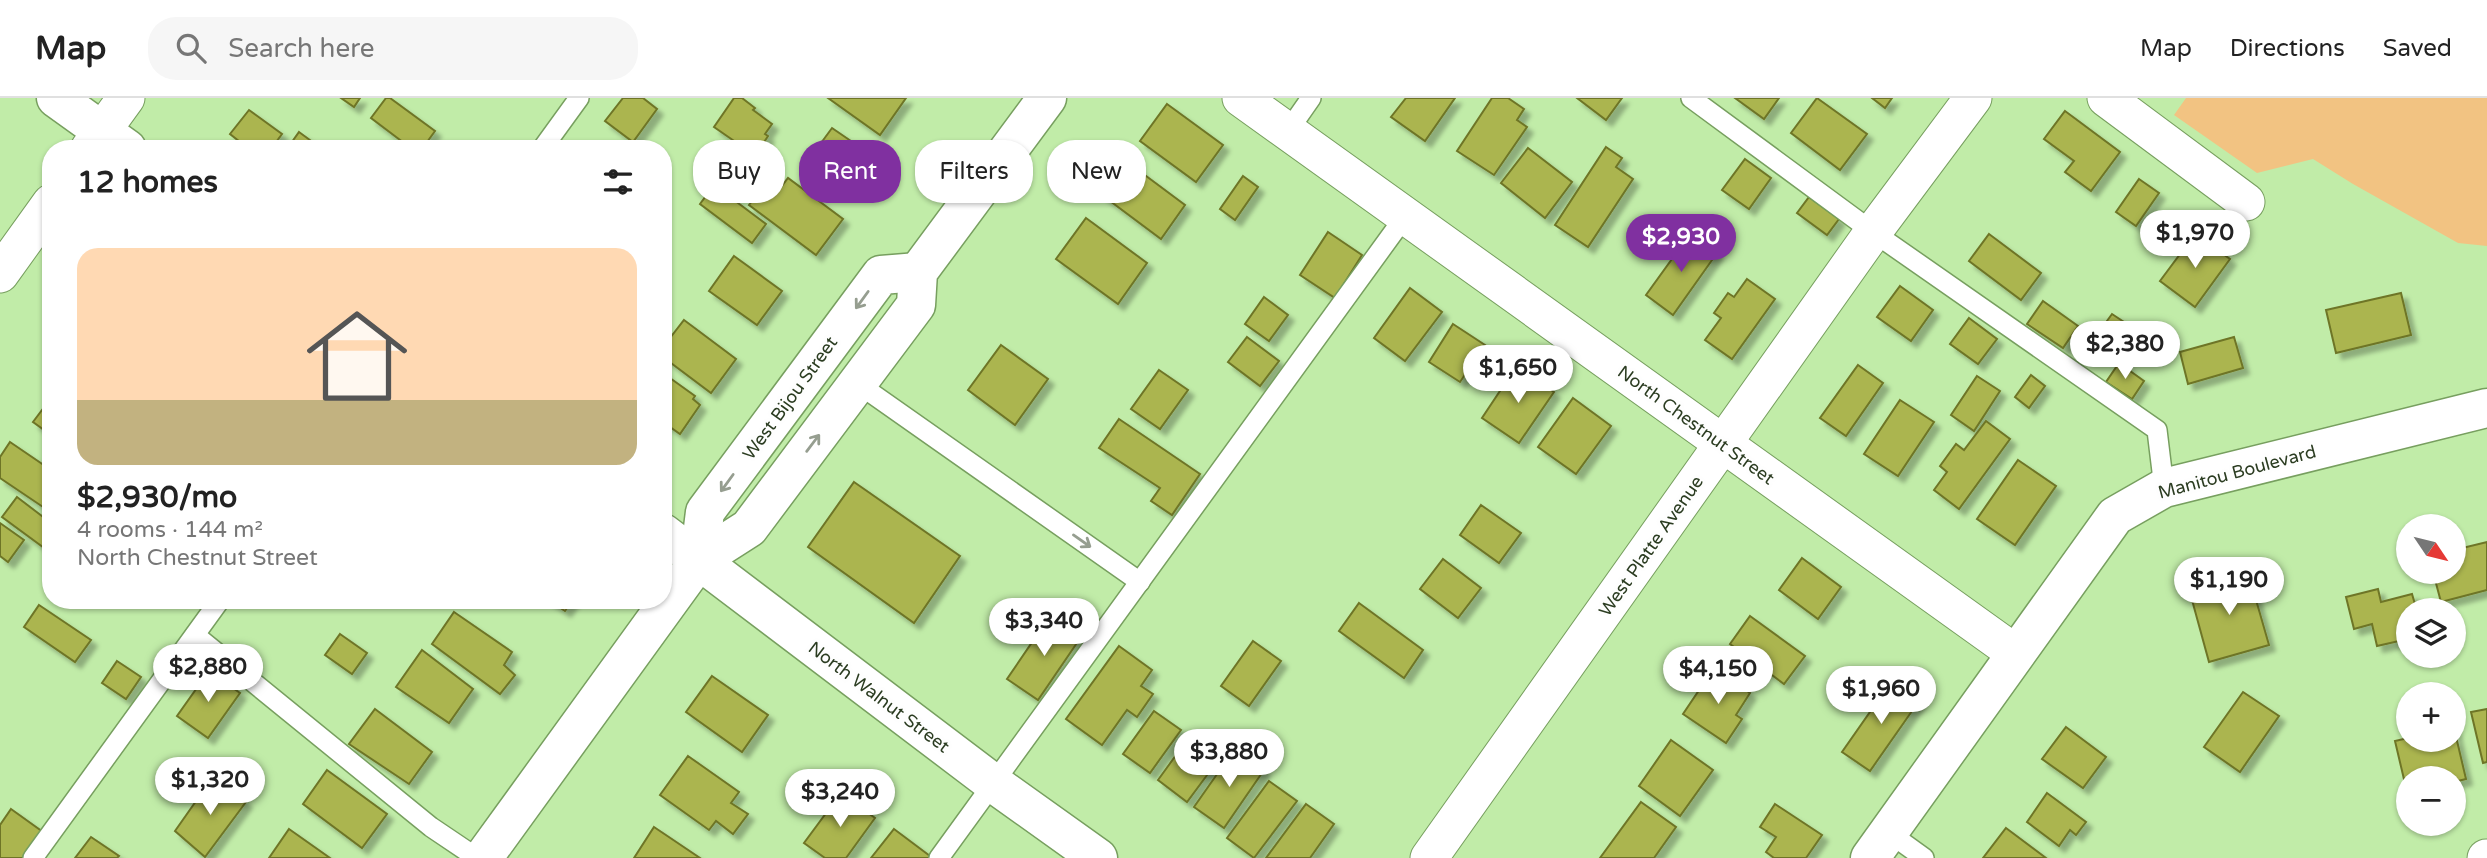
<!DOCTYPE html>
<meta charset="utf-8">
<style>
body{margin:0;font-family:"Varela Round",sans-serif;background:#f6f6f6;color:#222;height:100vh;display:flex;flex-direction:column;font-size:26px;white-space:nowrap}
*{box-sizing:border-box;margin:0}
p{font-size:23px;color:#767676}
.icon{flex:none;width:38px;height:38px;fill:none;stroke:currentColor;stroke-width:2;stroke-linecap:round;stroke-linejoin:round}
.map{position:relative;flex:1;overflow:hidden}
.details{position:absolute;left:42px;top:42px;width:630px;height:469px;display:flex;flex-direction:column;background:#fff;border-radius:28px;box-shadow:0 2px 5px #0004}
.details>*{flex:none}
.hud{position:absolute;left:693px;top:42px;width:665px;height:63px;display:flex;gap:14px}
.needle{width:46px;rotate:125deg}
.tools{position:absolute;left:2396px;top:416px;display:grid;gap:14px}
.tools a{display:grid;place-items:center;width:70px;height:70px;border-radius:50%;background:#fff;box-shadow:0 2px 5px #0004;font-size:35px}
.price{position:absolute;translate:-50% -60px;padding:0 16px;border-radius:24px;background:#fff;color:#222;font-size:23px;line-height:46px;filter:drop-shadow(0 2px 4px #0008)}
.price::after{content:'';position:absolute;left:50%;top:42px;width:21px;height:16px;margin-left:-10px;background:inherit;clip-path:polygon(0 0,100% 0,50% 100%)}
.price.active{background:#8030a0;color:#fff}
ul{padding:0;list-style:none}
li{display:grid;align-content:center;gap:14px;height:371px;padding:0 35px}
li+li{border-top:2px solid #e0e0e0}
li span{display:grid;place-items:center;height:217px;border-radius:21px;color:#555}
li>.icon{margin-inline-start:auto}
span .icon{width:126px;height:126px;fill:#fffc;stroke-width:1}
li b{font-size:30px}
h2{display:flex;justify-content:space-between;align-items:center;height:84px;padding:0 35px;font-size:30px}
.tag{padding:0 24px;border-radius:28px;background:#fff;box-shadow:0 2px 5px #0004;font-size:24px;line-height:63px}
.tag.active{background:#8030a0;color:#fff}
header{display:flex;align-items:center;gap:42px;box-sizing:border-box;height:98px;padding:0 35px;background:#fff;border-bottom:2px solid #e0e0e0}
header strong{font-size:33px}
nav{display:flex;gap:38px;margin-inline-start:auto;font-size:24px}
.search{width:490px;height:63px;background:#f6f6f6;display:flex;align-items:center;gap:18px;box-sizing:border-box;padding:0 24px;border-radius:28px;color:#767676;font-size:26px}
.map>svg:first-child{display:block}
</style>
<header>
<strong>Map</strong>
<div class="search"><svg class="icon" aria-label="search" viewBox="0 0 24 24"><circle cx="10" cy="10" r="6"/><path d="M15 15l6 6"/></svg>Search here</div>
<nav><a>Map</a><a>Directions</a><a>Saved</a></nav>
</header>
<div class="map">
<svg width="2487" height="760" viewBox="0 0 2487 760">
<defs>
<filter id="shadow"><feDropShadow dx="6" dy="6" stdDeviation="2" flood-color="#0004"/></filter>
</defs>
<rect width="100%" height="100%" fill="#c1eca8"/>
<path fill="#f2c382" d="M2186 0H2487V148L2458 145 2353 86 2313 61 2257 75 2174 17Z"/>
<g fill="#abb54f" stroke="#6e7527" stroke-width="2" filter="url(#shadow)">
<path d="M341 0H360L354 9Z"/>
<path d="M386 0H390L435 33 422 51H412L371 20Z"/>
<path d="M623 0H643L657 11 633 44 605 23Z"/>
<path d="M734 0H742L755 10 753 12 772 26 765 36 768 38 761 49 757 45 750 54 714 29Z"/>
<path d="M828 0H906L880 37Z"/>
<path d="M1406 0H1455L1425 43 1391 19Z"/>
<path d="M1492 0H1508L1524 11 1517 22 1527 29 1494 77 1457 53Z"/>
<path d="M1577 0H1622L1606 22Z"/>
<path d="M1735 0H1779L1764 21Z"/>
<path d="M1817 0 1867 36 1840 72 1791 35Z"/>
<path d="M1872 0H1892L1885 10Z"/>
<path d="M1167 6 1223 47 1196 84 1140 43Z"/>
<path d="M249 12 282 36 271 51H249L230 36Z"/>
<path d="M2065 13 2120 54 2091 93 2065 74 2074 63 2044 41Z"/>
<path d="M832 30 880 63 862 90 813 56Z"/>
<path d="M299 34 322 51H287Z"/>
<path d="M1606 49 1622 60 1616 69 1633 81 1588 149 1555 127Z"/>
<path d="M1528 50 1572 84 1545 120 1501 85Z"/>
<path d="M1745 61 1771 80 1749 111 1722 92Z"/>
<path d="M1126 63 1185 107 1161 141 1102 97Z"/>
<path d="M1243 78 1258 89 1235 122 1220 111Z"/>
<path d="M770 80 781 89 788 80 843 121 816 157 749 107Z"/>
<path d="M2139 81 2159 95 2136 128 2116 114Z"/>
<path d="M714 87 766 126 752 145 700 106Z"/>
<path d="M1809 99 1839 121 1827 137 1797 115Z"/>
<path d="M1086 120 1147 165 1118 206 1056 161Z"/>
<path d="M1328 134 1362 157 1335 200 1300 177Z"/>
<path d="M1690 136 1717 155 1673 217 1646 197Z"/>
<path d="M1989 136 2041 175 2021 202 1969 163Z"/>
<path d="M2195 136 2230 161 2195 209 2160 183Z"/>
<path d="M734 158 782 193 757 227 709 193Z"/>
<path d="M1747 181 1775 201 1732 261 1705 242 1721 220 1714 215 1728 195 1734 199Z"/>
<path d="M1900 188 1933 212 1911 243 1877 219Z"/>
<path d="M1410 190 1442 214 1405 263 1374 240Z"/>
<path d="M2401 195 2411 237 2336 255 2326 212Z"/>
<path d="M1264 199 1288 217 1269 243 1245 226Z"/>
<path d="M2043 203 2078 228 2063 250 2027 226Z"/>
<path d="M2112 216 2133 230 2113 260 2091 245Z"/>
<path d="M1969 220 1997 241 1978 266 1950 246Z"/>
<path d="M684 222 736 261 711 295 663 259V249Z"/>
<path d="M1453 226 1485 247 1460 284 1429 264Z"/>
<path d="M1247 239 1279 263 1260 288 1228 264Z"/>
<path d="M2234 239 2243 270 2188 286 2180 254Z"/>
<path d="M1001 247 1048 281 1015 327 968 292Z"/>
<path d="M2119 265 2144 283 2132 301 2106 284Z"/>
<path d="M1858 267 1883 285 1846 338 1820 320Z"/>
<path d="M1516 269 1554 294 1519 345 1482 320Z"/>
<path d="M1159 272 1188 292 1160 331 1131 311Z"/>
<path d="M663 275 695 298 693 301 700 307 680 336 663 324Z"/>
<path d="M2031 277 2045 288 2029 310 2015 299Z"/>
<path d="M1977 278 2000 293 1974 333 1951 317Z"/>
<path d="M51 300V337L33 324Z"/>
<path d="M1573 300 1611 328 1576 376 1538 349Z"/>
<path d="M1900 302 1934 324 1898 378 1864 356Z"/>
<path d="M1119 321 1200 376 1172 417 1151 403 1160 390 1099 350Z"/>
<path d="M1986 323 2010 341 1959 411 1934 392 1947 374 1940 368 1956 346 1964 352Z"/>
<path d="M10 344 51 372V405L46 411 0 380V359Z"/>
<path d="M2018 362 2056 388 2015 447 1977 421Z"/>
<path d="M854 384 960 458 914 525 808 449Z"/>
<path d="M17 399 51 425V455L2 419Z"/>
<path d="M1481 407 1521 435 1499 465 1460 437Z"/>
<path d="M0 425 24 442 8 464 0 458Z"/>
<path d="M2487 444V492L2441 504 2433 474H2454V452Z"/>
<path d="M1802 460 1841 489 1818 521 1779 492Z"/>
<path d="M1443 461 1481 490 1458 520 1420 491Z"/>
<path d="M2248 474 2269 547 2209 564 2189 491Z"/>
<path d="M2378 491 2381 504 2412 496 2417 513H2408V541L2377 548 2372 526 2354 531 2346 499Z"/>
<path d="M548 502H573L565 513Z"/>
<path d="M1359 505 1423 552 1404 580 1339 533Z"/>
<path d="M39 507 91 542 75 564 24 529Z"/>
<path d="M454 514 512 554 504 567 515 577 500 596 432 546Z"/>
<path d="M1050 518 1081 539 1038 602 1007 581Z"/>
<path d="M1750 518 1805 558 1784 586 1730 546Z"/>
<path d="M340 536 367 555 352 576 325 557Z"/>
<path d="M1253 543 1281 563 1249 608 1221 588Z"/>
<path d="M1119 548 1152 572 1141 588 1153 596 1137 619 1127 612 1102 647 1066 621Z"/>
<path d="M422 552 473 591 449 625 396 589Z"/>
<path d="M117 563 141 579 126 601 102 585Z"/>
<path d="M1714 570 1750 595 1736 617 1742 621 1726 645 1683 616Z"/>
<path d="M209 573 240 595 208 640 177 618Z"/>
<path d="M712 578 768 617 742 654 686 614Z"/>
<path d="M1891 584 1919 603 1870 673 1842 654Z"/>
<path d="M2243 594 2279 618 2240 674 2204 649Z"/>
<path d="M375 611 432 654 409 686 349 646Z"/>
<path d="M2487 611V664L2483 665 2471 614Z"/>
<path d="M1154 613 1181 632 1150 675 1123 656Z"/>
<path d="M2066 629 2106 659 2083 690 2042 661Z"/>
<path d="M2454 630 2466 681 2454 684V681H2408L2407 694 2395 643 2408 640V642H2454Z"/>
<path d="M1192 635 1222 657 1187 704 1158 682Z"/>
<path d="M1671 642 1713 672 1680 718 1639 688Z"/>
<path d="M1234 652 1264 672 1224 730 1194 709Z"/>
<path d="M688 658 739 694 731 705 748 716 733 736 716 723 709 732 660 697Z"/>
<path d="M327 672 387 716 362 750 303 706Z"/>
<path d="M213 679 246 704 205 759 175 733Z"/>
<path d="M1269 683 1297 703 1254 760 1227 740Z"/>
<path d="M841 695 875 720 846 760H825L804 745Z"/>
<path d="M2047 695 2086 724 2076 737 2070 732 2059 748 2027 724Z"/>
<path d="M1641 704 1676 729 1654 760H1600Z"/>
<path d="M1306 706 1334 726 1310 760H1266Z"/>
<path d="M1775 706 1822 737 1806 760H1774L1766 754 1776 739 1760 729Z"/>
<path d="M11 711 43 734 25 760H0V727Z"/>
<path d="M654 729 700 760H634Z"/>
<path d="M2006 730 2046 760H1983Z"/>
<path d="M289 731 330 760H269Z"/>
<path d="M894 731 930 758 929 760H871Z"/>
<path d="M91 739 119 758 117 760H75Z"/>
</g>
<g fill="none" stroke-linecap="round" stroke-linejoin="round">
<g stroke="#779f5f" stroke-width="22">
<g id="service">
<path d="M1691 0 1873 134 2157 332 2164 390"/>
<path d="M1288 33 1311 0"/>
<path d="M542 51 579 0"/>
<path d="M857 285 1140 484"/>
<path d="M195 537 431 729 477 760"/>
<path d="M1888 734 1924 760"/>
<path d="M33 760 220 502"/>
<path d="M939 760 1406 117"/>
</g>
</g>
<g stroke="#779f5f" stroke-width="39">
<g id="minor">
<path d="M1241 0 2015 555"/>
<path d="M2106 0 2246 104"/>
<path d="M89 51 126 0"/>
<path d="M0 176 51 105"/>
<path d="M1429 760 1873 134 1973 0"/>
<path d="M2486 760H2487"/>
</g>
</g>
<g stroke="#779f5f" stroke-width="41">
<path id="tertiary" d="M1870 760 2115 418 2164 390 2487 310"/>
</g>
<g stroke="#779f5f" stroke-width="41">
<g id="secondary">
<path d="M56 0 127 51"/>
<path d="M663 435 993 685 1098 760"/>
<path d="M699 462 705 414 881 177 918 174"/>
<path d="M483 760 699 462 749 430 916 207 918 174 1047 0"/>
</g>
</g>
<use href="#service" stroke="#fff" stroke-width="19"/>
<use href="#minor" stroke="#fff" stroke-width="37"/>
<use href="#tertiary" stroke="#fff" stroke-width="38"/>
<use href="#secondary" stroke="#fff" stroke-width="38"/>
</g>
<defs><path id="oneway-shaft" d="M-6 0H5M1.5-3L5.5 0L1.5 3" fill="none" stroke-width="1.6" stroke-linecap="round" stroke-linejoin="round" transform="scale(1.75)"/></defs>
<g stroke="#969e90">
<use href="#oneway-shaft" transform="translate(862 202) rotate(126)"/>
<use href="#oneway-shaft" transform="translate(813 345) rotate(-53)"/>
<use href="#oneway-shaft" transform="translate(727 385) rotate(126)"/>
<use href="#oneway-shaft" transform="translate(1082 443) rotate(35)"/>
</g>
<g text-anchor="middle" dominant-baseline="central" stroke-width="7" stroke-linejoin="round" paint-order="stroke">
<g font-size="18" fill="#2c3d22" stroke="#fefefe">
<text transform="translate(790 300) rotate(-54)">West Bijou Street</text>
<text transform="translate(1696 327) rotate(36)">North Chestnut Street</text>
<text transform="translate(2237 374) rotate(-15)">Manitou Boulevard</text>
<text transform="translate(1651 448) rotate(-55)">West Platte Avenue</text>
<text transform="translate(879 599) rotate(37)">North Walnut Street</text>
</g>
</g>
</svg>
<div class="tools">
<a><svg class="needle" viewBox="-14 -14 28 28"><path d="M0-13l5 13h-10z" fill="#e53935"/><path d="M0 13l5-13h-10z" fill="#767676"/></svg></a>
<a><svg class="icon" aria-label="layers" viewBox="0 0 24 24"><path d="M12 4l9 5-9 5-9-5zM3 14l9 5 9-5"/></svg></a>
<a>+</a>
<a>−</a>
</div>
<b class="price" style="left:2195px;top:172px">$1,970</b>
<b class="price active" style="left:1681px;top:176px">$2,930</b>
<b class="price" style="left:2125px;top:283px">$2,380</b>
<b class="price" style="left:1518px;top:307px">$1,650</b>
<b class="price" style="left:2229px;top:519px">$1,190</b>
<b class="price" style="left:1044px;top:560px">$3,340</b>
<b class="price" style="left:208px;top:606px">$2,880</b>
<b class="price" style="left:1718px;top:608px">$4,150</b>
<b class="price" style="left:1881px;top:628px">$1,960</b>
<b class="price" style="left:1229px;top:691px">$3,880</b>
<b class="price" style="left:210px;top:719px">$1,320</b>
<b class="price" style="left:840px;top:731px">$3,240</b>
<div class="hud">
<a class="tag">Buy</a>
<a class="tag active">Rent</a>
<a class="tag">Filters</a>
<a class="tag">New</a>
</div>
<section class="details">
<h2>12 homes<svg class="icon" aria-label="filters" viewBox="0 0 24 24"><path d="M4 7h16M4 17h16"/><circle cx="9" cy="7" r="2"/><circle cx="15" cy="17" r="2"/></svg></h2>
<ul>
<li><span style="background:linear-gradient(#ffd9b3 70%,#c2b280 0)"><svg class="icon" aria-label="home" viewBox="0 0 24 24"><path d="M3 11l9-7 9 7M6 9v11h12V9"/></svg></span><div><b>$2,930/mo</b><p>4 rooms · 144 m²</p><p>North Chestnut Street</p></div></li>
</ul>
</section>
</div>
